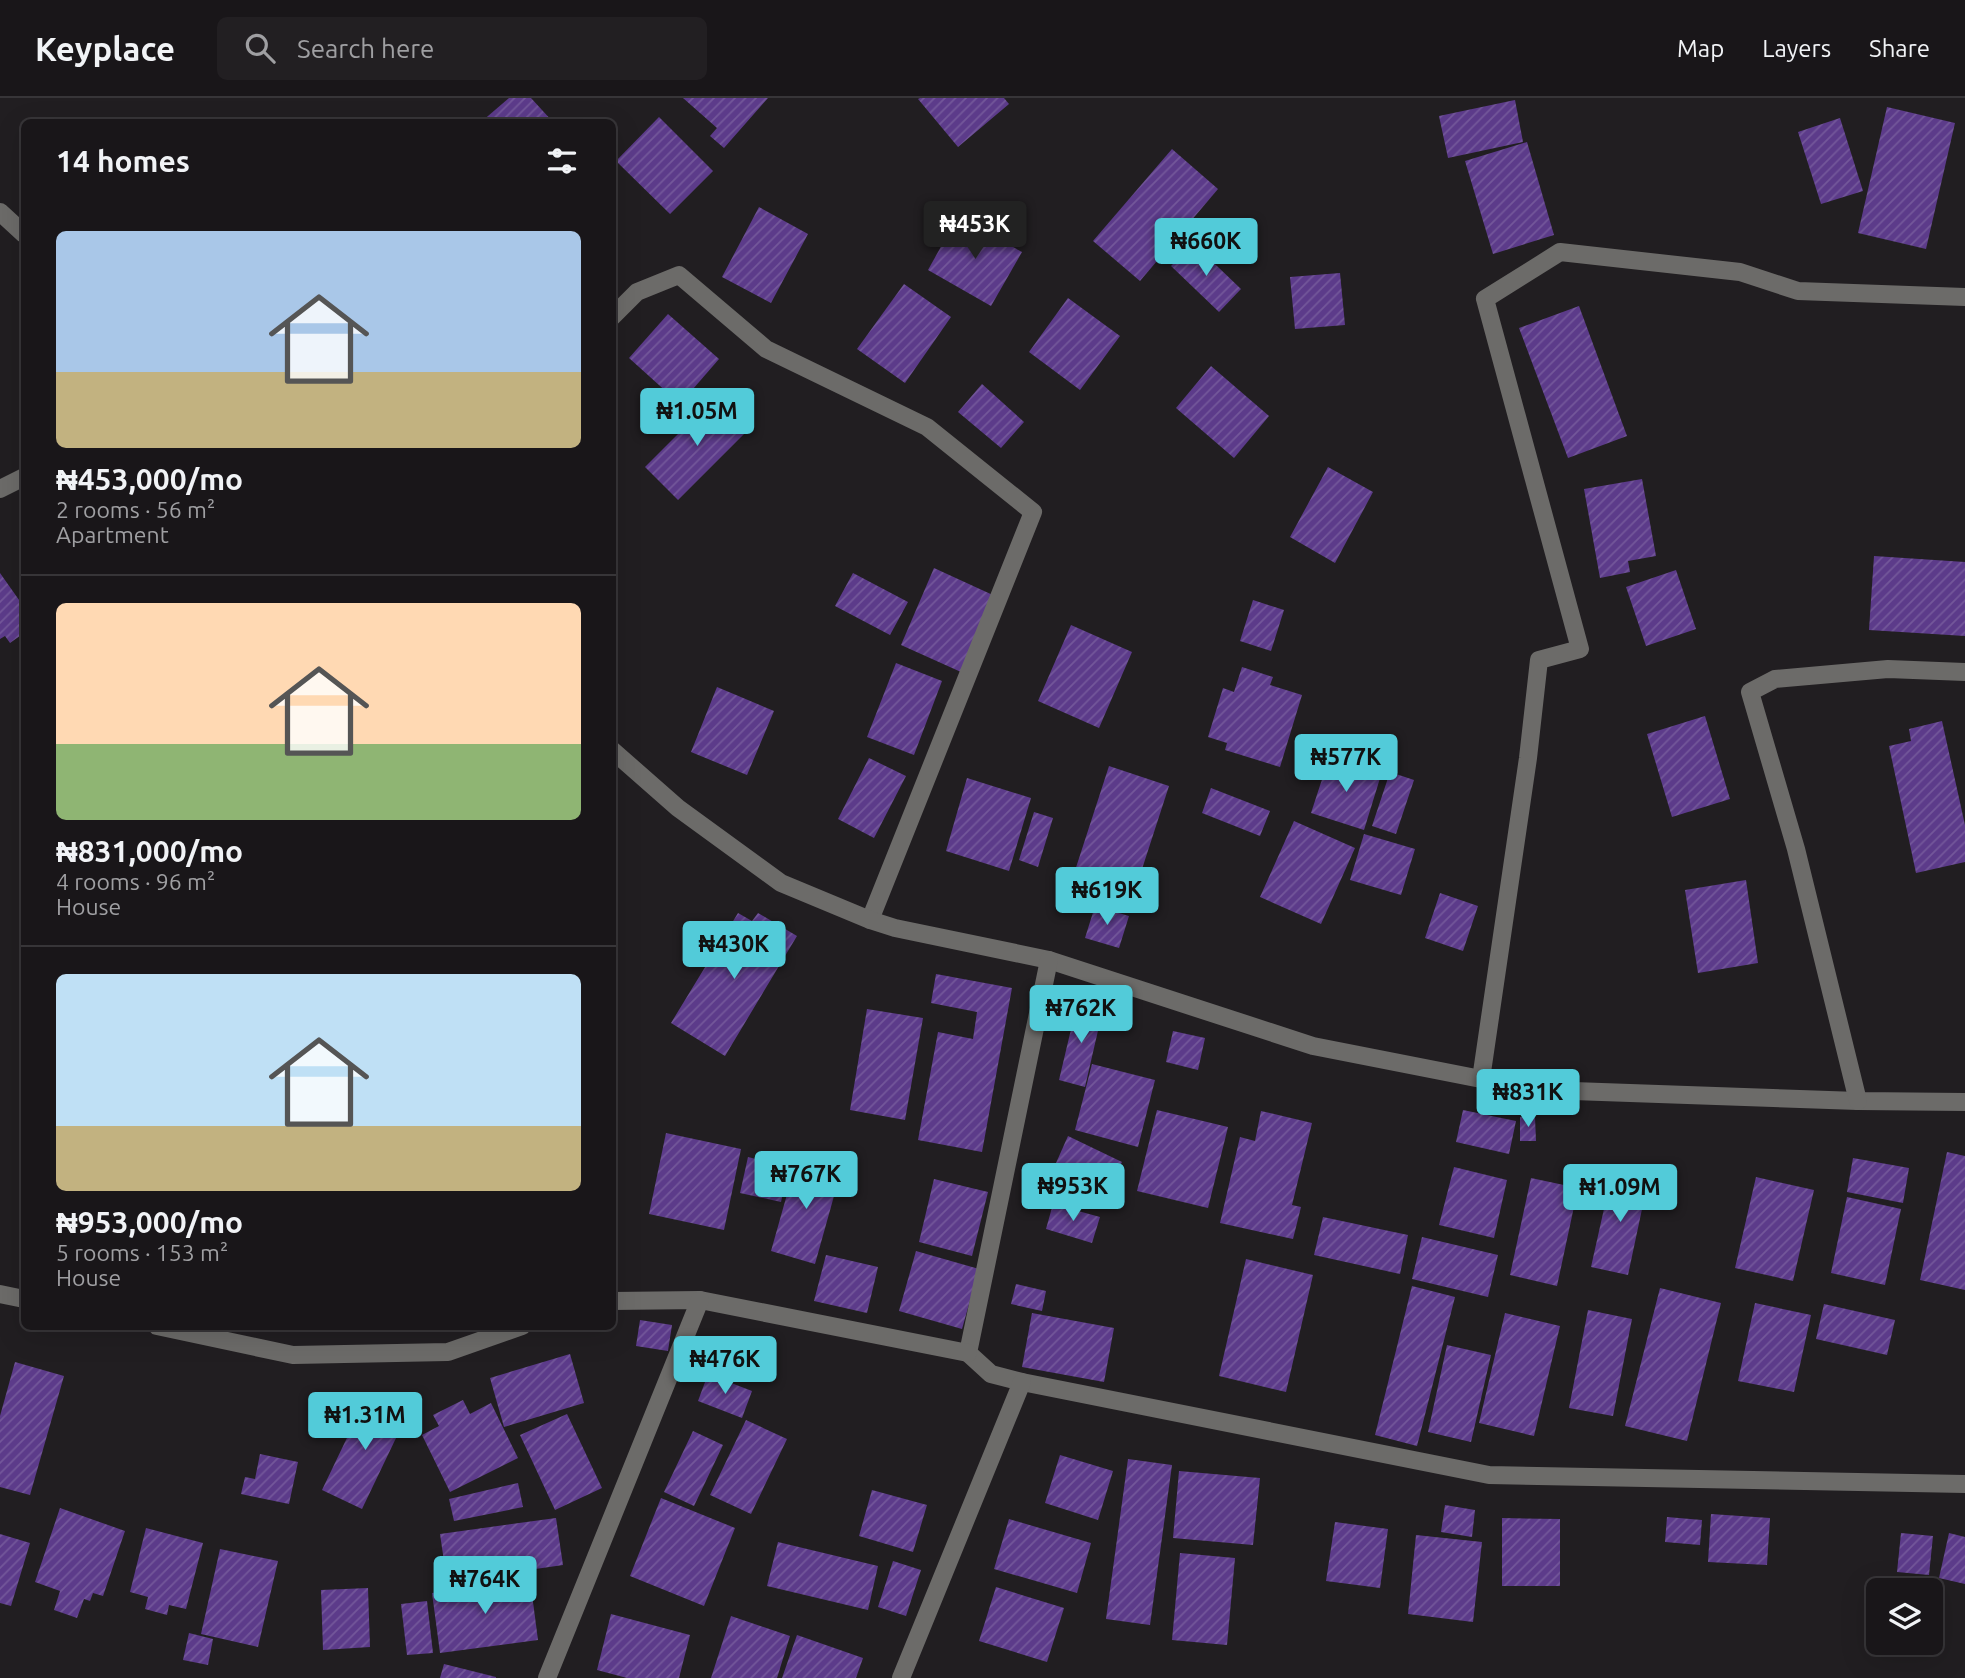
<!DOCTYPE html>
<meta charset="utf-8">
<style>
body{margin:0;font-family:Ubuntu,sans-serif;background:#221f22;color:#f1f3f6;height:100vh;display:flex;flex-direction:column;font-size:26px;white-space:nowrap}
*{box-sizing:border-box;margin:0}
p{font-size:23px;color:#9f9fa2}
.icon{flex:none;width:38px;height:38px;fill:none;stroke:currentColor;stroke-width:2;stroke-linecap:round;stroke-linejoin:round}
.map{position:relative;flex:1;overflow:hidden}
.panel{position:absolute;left:21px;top:21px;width:595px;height:1211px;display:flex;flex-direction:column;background:#191619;border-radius:10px;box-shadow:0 7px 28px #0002,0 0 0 2px #373538}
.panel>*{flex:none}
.buttons{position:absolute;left:1866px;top:1480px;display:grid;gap:14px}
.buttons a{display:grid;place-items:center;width:77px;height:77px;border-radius:10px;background:#191619;box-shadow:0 7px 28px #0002,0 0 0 2px #373538;font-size:35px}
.price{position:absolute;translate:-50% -60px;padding:0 16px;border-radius:7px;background:#52cbd9;color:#111;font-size:23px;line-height:46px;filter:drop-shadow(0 2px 4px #0008)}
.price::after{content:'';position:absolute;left:50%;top:42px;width:21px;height:16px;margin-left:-10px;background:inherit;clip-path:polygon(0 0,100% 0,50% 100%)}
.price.current{background:#222;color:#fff}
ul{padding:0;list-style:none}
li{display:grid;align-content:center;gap:14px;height:371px;padding:0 35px}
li+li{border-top:2px solid #373538}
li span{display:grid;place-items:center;height:217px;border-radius:10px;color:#555}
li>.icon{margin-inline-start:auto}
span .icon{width:126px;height:126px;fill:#fffc;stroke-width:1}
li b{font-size:30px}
h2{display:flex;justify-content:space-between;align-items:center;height:84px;padding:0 35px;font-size:30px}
header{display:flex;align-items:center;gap:42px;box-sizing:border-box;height:98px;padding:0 35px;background:#191619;border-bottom:2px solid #373538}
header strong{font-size:33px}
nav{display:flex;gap:38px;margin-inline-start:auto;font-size:24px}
.search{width:490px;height:63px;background:#221f22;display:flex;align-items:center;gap:18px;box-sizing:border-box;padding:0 24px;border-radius:10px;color:#9f9fa2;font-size:26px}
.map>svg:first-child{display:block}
</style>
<header>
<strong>Keyplace</strong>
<div class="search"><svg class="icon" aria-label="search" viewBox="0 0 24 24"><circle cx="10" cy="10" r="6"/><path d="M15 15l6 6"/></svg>Search here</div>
<nav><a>Map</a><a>Layers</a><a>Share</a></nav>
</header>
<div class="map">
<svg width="1965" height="1580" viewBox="0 0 1965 1580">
<defs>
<pattern id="building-hatch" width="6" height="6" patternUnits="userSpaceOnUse" patternTransform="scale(1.75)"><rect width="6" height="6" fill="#5c3b8a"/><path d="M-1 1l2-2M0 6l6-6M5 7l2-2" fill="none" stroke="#73579a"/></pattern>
</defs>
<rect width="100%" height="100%" fill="#211e21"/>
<g fill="url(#building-hatch)">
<path d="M509 0H531L553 24H481Z"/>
<path d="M683 0H768L724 50 710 38 717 30Z"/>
<path d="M920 0H1004L1009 6 958 49 918 1Z"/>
<path d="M1515 2 1523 44 1448 60 1439 18Z"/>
<path d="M1887 9 1955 25 1926 151 1858 135Z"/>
<path d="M659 19 713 73 670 116 616 63Z"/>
<path d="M1840 20 1863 93 1821 106 1798 34Z"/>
<path d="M1527 44 1554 137 1493 156 1465 63Z"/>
<path d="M1172 51 1218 91 1140 183 1093 143Z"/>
<path d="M759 109 808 136 771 205 722 179Z"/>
<path d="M958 118 1022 154 991 208 928 172Z"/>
<path d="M1193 145 1241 191 1219 214 1171 168Z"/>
<path d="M1340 175 1345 227 1295 231 1290 179Z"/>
<path d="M904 186 951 219 905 285 857 251Z"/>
<path d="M1068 200 1120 238 1080 292 1029 254Z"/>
<path d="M1579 208 1627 338 1568 360 1519 230Z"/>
<path d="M668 216 719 261 680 306 629 260Z"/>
<path d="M1211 268 1269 318 1234 360 1176 310Z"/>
<path d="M982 286 1024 324 1001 350 958 314Z"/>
<path d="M717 297 749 331 678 402 645 369Z"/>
<path d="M1328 369 1373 394 1335 465 1290 439Z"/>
<path d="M1642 381 1656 458 1628 463 1630 474 1600 480 1584 391Z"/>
<path d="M1874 458 1965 464V538L1869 532Z"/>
<path d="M934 470 995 498 961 574 901 547Z"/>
<path d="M1676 472 1696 531 1646 548 1626 489Z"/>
<path d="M0 475 24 509V535L10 545 5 538 0 541Z"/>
<path d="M853 475 908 504 890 537 835 508Z"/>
<path d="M1253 502 1284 512 1271 553 1240 543Z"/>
<path d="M1071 527 1132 554 1099 630 1038 603Z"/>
<path d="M896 565 942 583 914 657 867 639Z"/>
<path d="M1242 569 1273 579 1270 587 1302 597 1280 669 1225 652 1227 645 1208 639 1223 590 1234 594Z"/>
<path d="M717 589 774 613 747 677 691 654Z"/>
<path d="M1705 618 1730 701 1672 719 1647 636Z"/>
<path d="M1942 623 1965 727V764L1916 775 1889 648 1911 643 1909 631Z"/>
<path d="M869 660 906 678 874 740 838 721Z"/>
<path d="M1329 660 1381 677 1364 732 1311 715Z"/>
<path d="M1109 668 1169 688 1129 811 1069 791Z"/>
<path d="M1390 674 1414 682 1396 736 1372 728Z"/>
<path d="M967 680 1031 700 1009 773 946 753Z"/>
<path d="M1211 690 1270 713 1260 738 1202 715Z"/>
<path d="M1034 714 1053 720 1038 769 1019 762Z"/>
<path d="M1294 723 1355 750 1321 826 1260 799Z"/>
<path d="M1364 736 1415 751 1401 797 1350 782Z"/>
<path d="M1746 782 1758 865 1698 875 1685 792Z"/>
<path d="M1440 795 1478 808 1463 853 1425 840Z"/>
<path d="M1095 808 1129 818 1119 850 1085 840Z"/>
<path d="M738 815 752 823 758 815 797 838 725 958 671 925Z"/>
<path d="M936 876 1012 890 982 1054 918 1042 938 934 973 941 977 914 931 905Z"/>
<path d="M1077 906 1103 911 1085 989 1059 982Z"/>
<path d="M867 911 923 920 905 1022 850 1012Z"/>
<path d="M1173 933 1205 940 1198 972 1166 964Z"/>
<path d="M1092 966 1155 982 1138 1049 1075 1032Z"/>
<path d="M1157 1012 1228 1029 1208 1110 1137 1093Z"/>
<path d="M1463 1012 1516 1023 1509 1056 1456 1044Z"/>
<path d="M1261 1013 1312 1025 1292 1107 1301 1109 1293 1141 1220 1125 1240 1039 1255 1043Z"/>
<path d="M1520 1019H1535L1536 1043H1520Z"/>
<path d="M666 1035 741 1051 724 1132 649 1116Z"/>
<path d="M1068 1038 1122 1064 1109 1090 1056 1065Z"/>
<path d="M1947 1054 1965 1058V1192L1920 1182Z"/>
<path d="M748 1059 789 1069 781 1104 740 1095Z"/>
<path d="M1853 1060 1909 1070 1903 1105 1847 1094Z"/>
<path d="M797 1061 841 1073 815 1166 771 1153Z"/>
<path d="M1454 1069 1507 1082 1494 1140 1439 1127Z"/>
<path d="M1612 1075 1648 1083 1628 1177 1591 1169Z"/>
<path d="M1756 1079 1814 1092 1793 1183 1735 1170Z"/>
<path d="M1531 1080 1578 1090 1557 1188 1510 1177Z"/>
<path d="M934 1081 988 1094 972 1158 919 1144Z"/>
<path d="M1847 1099 1901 1111 1885 1187 1831 1175Z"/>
<path d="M1053 1106 1100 1119 1092 1145 1046 1131Z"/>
<path d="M1323 1119 1408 1137 1400 1176 1314 1157Z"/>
<path d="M1422 1139 1498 1157 1488 1199 1412 1181Z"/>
<path d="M916 1153 979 1171 962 1231 899 1213Z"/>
<path d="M826 1157 878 1169 867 1215 814 1203Z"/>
<path d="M1246 1161 1313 1177 1286 1294 1219 1278Z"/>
<path d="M1016 1186 1046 1193 1042 1213 1011 1206Z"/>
<path d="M1412 1188 1455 1199 1417 1348 1375 1337Z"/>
<path d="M1660 1190 1721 1205 1687 1343 1625 1328Z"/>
<path d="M1755 1205 1811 1217 1794 1294 1738 1283Z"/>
<path d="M1824 1206 1895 1222 1887 1257 1816 1241Z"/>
<path d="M1588 1212 1632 1221 1613 1318 1569 1310Z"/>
<path d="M1032 1215 1114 1230 1104 1284 1022 1269Z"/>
<path d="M1505 1215 1560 1228 1534 1338 1479 1325Z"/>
<path d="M640 1222 672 1227 668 1253 636 1248Z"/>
<path d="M1447 1247 1491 1257 1471 1344 1428 1334Z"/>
<path d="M570 1256 584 1305 504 1329 490 1280Z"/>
<path d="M15 1264 64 1278 30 1397 0 1389V1318Z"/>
<path d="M708 1276 752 1293 742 1320 698 1303Z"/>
<path d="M368 1296 408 1315 362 1411 322 1392Z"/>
<path d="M463 1302 470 1316 491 1305 518 1360 450 1394 422 1337 439 1328 433 1317Z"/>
<path d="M567 1316 602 1390 555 1412 520 1337Z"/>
<path d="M746 1322 787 1341 751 1416 710 1397Z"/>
<path d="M693 1333 723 1347 694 1408 664 1394Z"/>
<path d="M260 1356 298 1364 289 1406 241 1396 245 1379 255 1381Z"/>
<path d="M1060 1357 1113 1373 1098 1422 1045 1405Z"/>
<path d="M1128 1361 1172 1367 1150 1527 1106 1521Z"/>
<path d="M1179 1373 1260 1380 1253 1447 1173 1440Z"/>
<path d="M518 1385 523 1409 454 1423 449 1401Z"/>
<path d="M872 1392 927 1407 913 1454 859 1438Z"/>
<path d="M661 1400 735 1430 704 1508 630 1478Z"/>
<path d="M1445 1407 1475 1412 1472 1439 1441 1434Z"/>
<path d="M60 1410 125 1433 103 1498 93 1495 90 1503 84 1501 77 1520 54 1512 60 1493 35 1484Z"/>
<path d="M1711 1416 1770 1420 1767 1467 1708 1464Z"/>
<path d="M1667 1419 1702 1422 1700 1447 1665 1444Z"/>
<path d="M556 1420 563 1467 447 1484 440 1436Z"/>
<path d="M1502 1420 1560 1421V1488H1502Z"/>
<path d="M1009 1421 1091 1445 1077 1495 994 1471Z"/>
<path d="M1335 1424 1388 1431 1380 1490 1326 1483Z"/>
<path d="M146 1430 203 1445 186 1511 169 1507 167 1517 145 1511 148 1499 130 1494Z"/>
<path d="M1901 1435 1933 1438 1929 1477 1897 1474Z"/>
<path d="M1949 1435 1965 1439V1486L1939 1480Z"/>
<path d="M0 1436 30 1445 11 1508 0 1505Z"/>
<path d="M1416 1437 1482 1444 1473 1524 1408 1516Z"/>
<path d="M778 1444 878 1468 868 1512 767 1488Z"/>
<path d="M220 1451 278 1463 258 1549 201 1536Z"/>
<path d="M1180 1455 1235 1460 1227 1547 1172 1542Z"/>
<path d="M893 1463 921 1472 906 1518 878 1509Z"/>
<path d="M530 1481 538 1542 440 1555 432 1495Z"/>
<path d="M996 1489 1064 1510 1047 1564 979 1543Z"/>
<path d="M368 1490 370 1549 323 1552 321 1492Z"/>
<path d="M427 1503 433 1555 407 1557 401 1506Z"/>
<path d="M611 1516 690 1537 679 1580H627L597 1572Z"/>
<path d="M731 1518 790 1538 777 1580H711Z"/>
<path d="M189 1535 213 1541 208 1567 183 1562Z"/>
<path d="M797 1537 863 1560 856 1580H782Z"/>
<path d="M444 1566 496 1579V1580H440Z"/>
</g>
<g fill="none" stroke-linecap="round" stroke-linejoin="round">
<g stroke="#6c6b69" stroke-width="18">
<path d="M0 114 24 136"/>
<path d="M612 219 637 194 679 177 766 251 927 329 1033 414 870 822"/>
<path d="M0 391 24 379"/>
<path d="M612 652 678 710 781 785 870 822 895 830 1049 862 1313 948 1481 981 1573 993 1858 1003 1965 1004"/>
<path d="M1049 862 968 1255 991 1276 1022 1284 1489 1377 1965 1386"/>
<path d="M1481 981 1528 660 1539 562 1580 551 1485 201 1560 154 1740 174 1798 193 1965 199"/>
<path d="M1858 1003 1796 751 1750 594 1775 581 1888 571 1965 574"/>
<path d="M0 1196 24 1201"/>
<path d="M612 1203 700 1202 968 1255"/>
<path d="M157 1228 293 1257 448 1254 522 1228"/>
<path d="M547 1580 700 1202"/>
<path d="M901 1580 1022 1284"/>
</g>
</g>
</svg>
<div class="buttons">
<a><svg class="icon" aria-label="layers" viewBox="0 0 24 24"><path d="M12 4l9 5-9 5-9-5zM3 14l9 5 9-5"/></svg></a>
</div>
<b class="price current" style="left:975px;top:163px">₦453K</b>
<b class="price" style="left:1206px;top:180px">₦660K</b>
<b class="price" style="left:697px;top:350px">₦1.05M</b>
<b class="price" style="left:1346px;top:696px">₦577K</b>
<b class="price" style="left:1107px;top:829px">₦619K</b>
<b class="price" style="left:734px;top:883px">₦430K</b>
<b class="price" style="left:1081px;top:947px">₦762K</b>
<b class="price" style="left:1528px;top:1031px">₦831K</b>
<b class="price" style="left:806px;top:1113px">₦767K</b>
<b class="price" style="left:1073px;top:1125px">₦953K</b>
<b class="price" style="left:1620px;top:1126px">₦1.09M</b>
<b class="price" style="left:725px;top:1298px">₦476K</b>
<b class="price" style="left:365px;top:1354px">₦1.31M</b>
<b class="price" style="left:485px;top:1518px">₦764K</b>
<section class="panel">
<h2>14 homes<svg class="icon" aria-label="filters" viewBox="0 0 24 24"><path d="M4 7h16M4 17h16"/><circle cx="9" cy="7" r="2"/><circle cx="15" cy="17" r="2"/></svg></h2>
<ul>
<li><span style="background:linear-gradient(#a9c7e8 65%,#c2b280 0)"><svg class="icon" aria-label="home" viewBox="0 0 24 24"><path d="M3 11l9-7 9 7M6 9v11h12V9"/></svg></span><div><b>₦453,000/mo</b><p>2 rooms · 56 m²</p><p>Apartment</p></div></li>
<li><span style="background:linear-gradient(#ffd9b3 65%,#8fb573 0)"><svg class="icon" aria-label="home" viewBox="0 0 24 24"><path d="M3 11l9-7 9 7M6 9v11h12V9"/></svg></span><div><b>₦831,000/mo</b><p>4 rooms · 96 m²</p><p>House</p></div></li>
<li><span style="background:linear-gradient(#bfe0f5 70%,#c2b280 0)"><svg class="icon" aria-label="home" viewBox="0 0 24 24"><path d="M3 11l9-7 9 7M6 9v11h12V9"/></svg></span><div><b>₦953,000/mo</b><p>5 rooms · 153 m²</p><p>House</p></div></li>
</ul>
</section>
</div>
